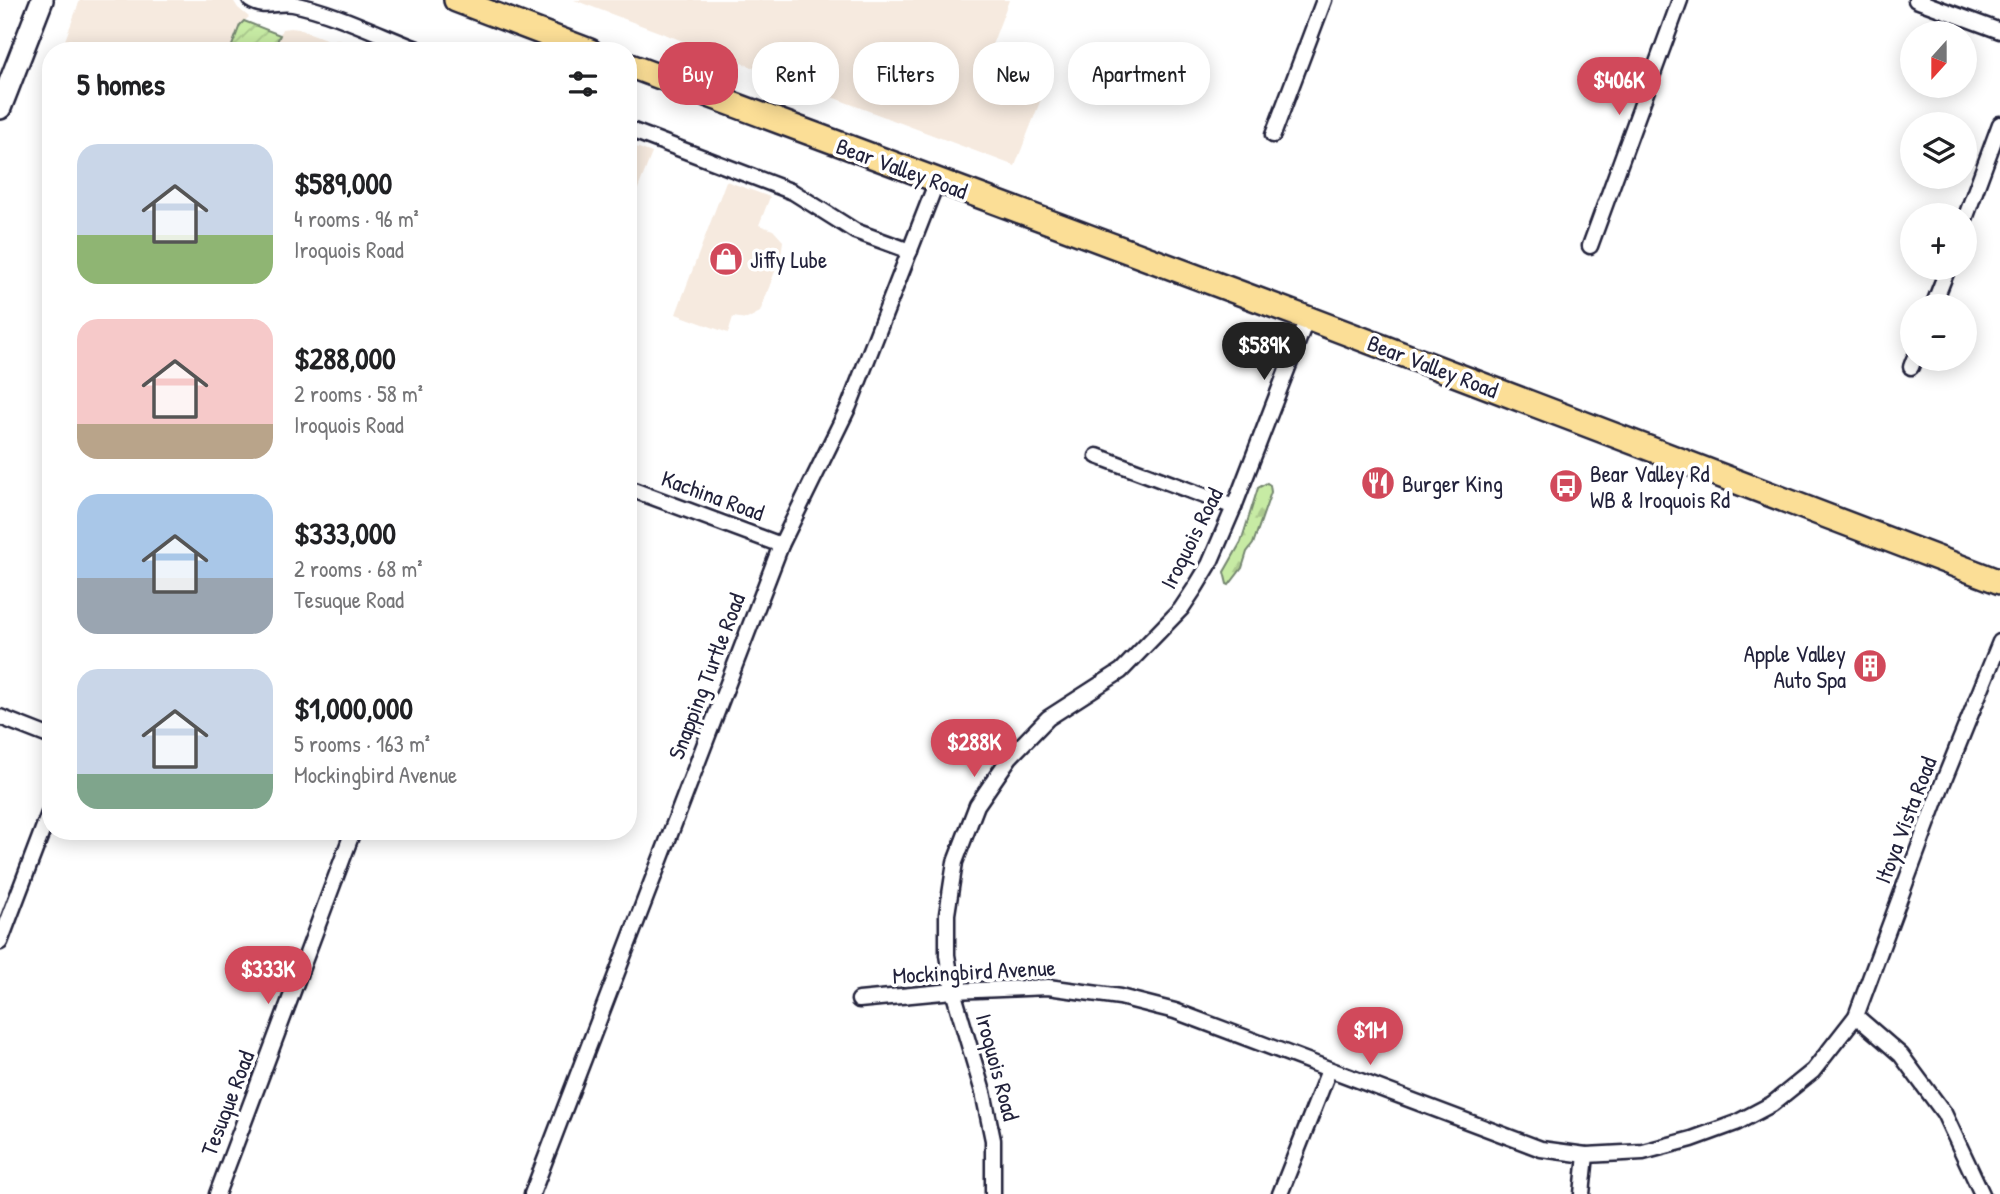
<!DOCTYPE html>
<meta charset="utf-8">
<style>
body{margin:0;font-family:"Patrick Hand",sans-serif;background:#f6f6f6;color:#202124;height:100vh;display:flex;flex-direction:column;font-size:26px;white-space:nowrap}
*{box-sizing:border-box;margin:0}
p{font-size:23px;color:#757577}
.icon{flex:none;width:38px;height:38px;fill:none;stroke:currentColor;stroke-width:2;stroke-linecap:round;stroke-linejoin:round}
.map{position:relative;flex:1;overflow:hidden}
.drawer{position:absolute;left:42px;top:42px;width:595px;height:798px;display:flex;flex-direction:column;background:#fff;border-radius:28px;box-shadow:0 4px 18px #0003}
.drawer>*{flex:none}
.hud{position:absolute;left:658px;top:42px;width:665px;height:63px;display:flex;gap:14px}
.needle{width:46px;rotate:201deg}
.tools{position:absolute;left:1900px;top:21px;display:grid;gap:14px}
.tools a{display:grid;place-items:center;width:77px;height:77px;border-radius:50%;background:#fff;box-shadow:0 4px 18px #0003;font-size:35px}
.price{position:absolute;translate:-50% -60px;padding:0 16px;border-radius:24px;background:#d1495b;color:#fff;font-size:23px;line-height:46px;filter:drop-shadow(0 2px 4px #0008)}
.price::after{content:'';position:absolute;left:50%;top:42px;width:21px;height:16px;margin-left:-10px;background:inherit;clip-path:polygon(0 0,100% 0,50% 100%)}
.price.on{background:#222;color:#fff}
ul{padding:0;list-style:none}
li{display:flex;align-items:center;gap:21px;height:175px;padding:0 35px}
li span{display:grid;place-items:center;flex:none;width:196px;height:140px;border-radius:21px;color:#555}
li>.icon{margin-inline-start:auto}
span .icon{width:84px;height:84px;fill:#fffc;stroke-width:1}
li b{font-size:30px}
h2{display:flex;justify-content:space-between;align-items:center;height:84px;padding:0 35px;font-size:30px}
.tag{padding:0 24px;border-radius:28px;background:#fff;box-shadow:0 4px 18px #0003;font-size:24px;line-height:63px}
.tag.on{background:#d1495b;color:#fff}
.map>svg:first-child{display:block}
</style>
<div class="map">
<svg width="2000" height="1194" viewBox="0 0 2000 1194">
<defs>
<pattern id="forest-firs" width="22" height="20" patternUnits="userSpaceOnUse" patternTransform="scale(1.75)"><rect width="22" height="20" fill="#c7eba4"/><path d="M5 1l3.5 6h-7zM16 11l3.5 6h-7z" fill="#abc98e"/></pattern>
<pattern id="garden-furrows" width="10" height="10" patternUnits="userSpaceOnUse" patternTransform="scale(1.75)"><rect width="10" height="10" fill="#c7eba4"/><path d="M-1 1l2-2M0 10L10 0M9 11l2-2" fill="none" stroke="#abc98e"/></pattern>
</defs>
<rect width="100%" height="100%" fill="#fff"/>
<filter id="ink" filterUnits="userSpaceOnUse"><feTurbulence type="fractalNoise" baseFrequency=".0143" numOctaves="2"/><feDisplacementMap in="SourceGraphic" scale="14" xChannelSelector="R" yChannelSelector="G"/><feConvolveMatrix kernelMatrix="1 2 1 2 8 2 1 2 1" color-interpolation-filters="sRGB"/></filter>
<g filter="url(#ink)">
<g fill="#f6eadf">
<path d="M80 0H233L238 8 249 17 240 25 230 51H61Z"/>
<path d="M574 0H1009L992 45 1053 68 1015 166Z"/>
<path d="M291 28 299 29 331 41 336 39 368 51H274L282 29Z"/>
<path d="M628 144 652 153 628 214Z"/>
<path d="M726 181 770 197 759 225 773 230 783 241 781 255 760 312 747 319 733 317 728 333 676 314Z"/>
</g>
<path fill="url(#forest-firs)" stroke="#748670" stroke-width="2" d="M1267 483 1270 485 1271 492 1253 544 1247 552 1242 568 1229 585 1227 584 1224 572 1241 542 1258 488Z"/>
<path fill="url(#garden-furrows)" stroke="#748670" stroke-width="2" d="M244 21 280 35 273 51H230L240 25Z"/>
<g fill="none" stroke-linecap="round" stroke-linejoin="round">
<g stroke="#22223b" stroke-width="19">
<g id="street">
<path d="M250 0C265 10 277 1 293 4 334 12 382 36 422 51"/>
<path d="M1916 0 2000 31"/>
<path d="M628 129 793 192 855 231 910 251"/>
<path d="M1273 135 1324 0"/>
<path d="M1965 219 2000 124"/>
<path d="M1590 246 1680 0"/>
<path d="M1933 306 1948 268"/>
<path d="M1911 367 1914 359"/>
<path d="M1097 456 1234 507"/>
<path d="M628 488 781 545"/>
<path d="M0 717 51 737"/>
<path d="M0 942 51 808"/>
<path d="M859 1000 953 991 1048 987 1120 997 1175 1011 1541 1149 1586 1155 1643 1152 1692 1139 1736 1123 1772 1104 1813 1071 1856 1016 1940 790 2000 642"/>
<path d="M1856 1016 1901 1055 1944 1113 1982 1194"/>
<path d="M217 1194 353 831"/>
<path d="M532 1194 781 545 849 406 937 181"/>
<path d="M993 1194V1140L983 1092 953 991 947 955V914L955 862 977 805 1010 757 1048 718 1121 671 1181 609 1195 588 1209 565 1234 507 1307 318"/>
<path d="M1280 1194 1329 1070"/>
<path d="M1582 1194 1586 1155"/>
</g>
</g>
<g stroke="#22223b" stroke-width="26">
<path id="secondary" d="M0 108 42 0"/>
</g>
<g stroke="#22223b" stroke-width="28">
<g id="primary">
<path d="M456 0 590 51"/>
<path d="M628 65 1307 318 2000 582"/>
</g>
</g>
<use href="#street" stroke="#fff" stroke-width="14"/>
<use href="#secondary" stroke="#fff" stroke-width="21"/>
<use href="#primary" stroke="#fbde96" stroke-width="23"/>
</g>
</g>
<defs>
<g id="shop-disc" transform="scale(1.75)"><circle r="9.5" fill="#d1495b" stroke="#fff"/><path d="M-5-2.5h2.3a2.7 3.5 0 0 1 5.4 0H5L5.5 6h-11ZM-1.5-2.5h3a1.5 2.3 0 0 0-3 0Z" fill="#fff"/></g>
<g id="restaurant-disc" transform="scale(1.75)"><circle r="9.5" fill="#d1495b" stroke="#fff"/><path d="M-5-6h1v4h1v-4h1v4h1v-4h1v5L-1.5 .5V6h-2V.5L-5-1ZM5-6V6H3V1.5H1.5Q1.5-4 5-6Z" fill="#fff"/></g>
<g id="bus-disc" transform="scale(1.75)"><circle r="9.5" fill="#d1495b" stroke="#fff"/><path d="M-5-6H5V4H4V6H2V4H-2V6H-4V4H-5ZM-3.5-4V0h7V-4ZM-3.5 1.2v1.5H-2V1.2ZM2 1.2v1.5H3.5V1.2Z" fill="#fff"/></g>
<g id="building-disc" transform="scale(1.75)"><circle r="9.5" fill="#d1495b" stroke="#fff"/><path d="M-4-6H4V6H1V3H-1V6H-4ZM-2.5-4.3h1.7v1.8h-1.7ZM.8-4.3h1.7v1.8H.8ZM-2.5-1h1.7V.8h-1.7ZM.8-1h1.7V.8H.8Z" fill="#fff"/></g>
</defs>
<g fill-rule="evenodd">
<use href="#shop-disc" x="726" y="259"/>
<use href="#restaurant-disc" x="1378" y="483"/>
<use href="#bus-disc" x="1566" y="486"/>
<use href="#building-disc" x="1870" y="666"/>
</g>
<g text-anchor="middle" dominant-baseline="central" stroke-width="7" stroke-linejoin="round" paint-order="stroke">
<g font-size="23" fill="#22223b" stroke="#fff">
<text transform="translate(902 168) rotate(20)">Bear Valley Road</text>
<text transform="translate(1433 366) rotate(21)">Bear Valley Road</text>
<text transform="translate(713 495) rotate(20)">Kachina Road</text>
<text transform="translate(1191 538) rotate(-63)">Iroquois Road</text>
<text transform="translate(706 676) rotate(-69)">Snapping Turtle Road</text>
<text transform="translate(1905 820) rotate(-69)">Itoya Vista Road</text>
<text transform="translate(974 971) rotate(-3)">Mockingbird Avenue</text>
<text transform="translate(998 1067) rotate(75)">Iroquois Road</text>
<text transform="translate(227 1103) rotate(-69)">Tesuque Road</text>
</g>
<g font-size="23" fill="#22223b" stroke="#fff" text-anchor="start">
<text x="750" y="259">Jiffy Lube</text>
<text x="1590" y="473">Bear Valley Rd<tspan x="1590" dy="26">WB &amp; Iroquois Rd</tspan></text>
<text x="1402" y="483">Burger King</text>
<text x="1846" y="653" text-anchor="end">Apple Valley<tspan x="1846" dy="26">Auto Spa</tspan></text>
</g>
</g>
</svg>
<div class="tools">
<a><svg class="needle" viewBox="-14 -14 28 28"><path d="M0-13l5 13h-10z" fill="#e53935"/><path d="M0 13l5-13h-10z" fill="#757577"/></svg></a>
<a><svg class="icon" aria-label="layers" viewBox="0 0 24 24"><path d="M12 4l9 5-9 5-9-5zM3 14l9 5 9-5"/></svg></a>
<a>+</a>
<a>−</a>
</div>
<b class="price" style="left:1619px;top:117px">$406K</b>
<b class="price on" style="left:1264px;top:382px">$589K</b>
<b class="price" style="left:974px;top:779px">$288K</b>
<b class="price" style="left:268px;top:1006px">$333K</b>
<b class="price" style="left:1370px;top:1067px">$1M</b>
<div class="hud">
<a class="tag on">Buy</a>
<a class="tag">Rent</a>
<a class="tag">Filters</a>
<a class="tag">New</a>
<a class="tag">Apartment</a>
</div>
<section class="drawer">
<h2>5 homes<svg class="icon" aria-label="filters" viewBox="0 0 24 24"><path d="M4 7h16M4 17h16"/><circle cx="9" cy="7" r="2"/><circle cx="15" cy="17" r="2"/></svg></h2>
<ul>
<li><span style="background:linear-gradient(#c9d6e8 65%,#8fb573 0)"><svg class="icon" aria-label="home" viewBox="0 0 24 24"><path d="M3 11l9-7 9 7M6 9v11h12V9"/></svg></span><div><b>$589,000</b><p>4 rooms · 96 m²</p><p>Iroquois Road</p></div></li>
<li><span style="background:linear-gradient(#f6c9c9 75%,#b9a48a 0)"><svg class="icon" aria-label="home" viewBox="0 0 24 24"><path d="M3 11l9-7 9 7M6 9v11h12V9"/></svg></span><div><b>$288,000</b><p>2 rooms · 58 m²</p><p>Iroquois Road</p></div></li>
<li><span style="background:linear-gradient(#a9c7e8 60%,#9aa5b1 0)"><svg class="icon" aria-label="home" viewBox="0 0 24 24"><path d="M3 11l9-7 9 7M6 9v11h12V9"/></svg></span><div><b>$333,000</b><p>2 rooms · 68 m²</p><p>Tesuque Road</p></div></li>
<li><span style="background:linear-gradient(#c9d6e8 75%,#7fa58c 0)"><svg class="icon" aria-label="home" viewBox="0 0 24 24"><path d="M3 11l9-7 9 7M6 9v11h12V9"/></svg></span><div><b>$1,000,000</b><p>5 rooms · 163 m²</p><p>Mockingbird Avenue</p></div></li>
</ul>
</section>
</div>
